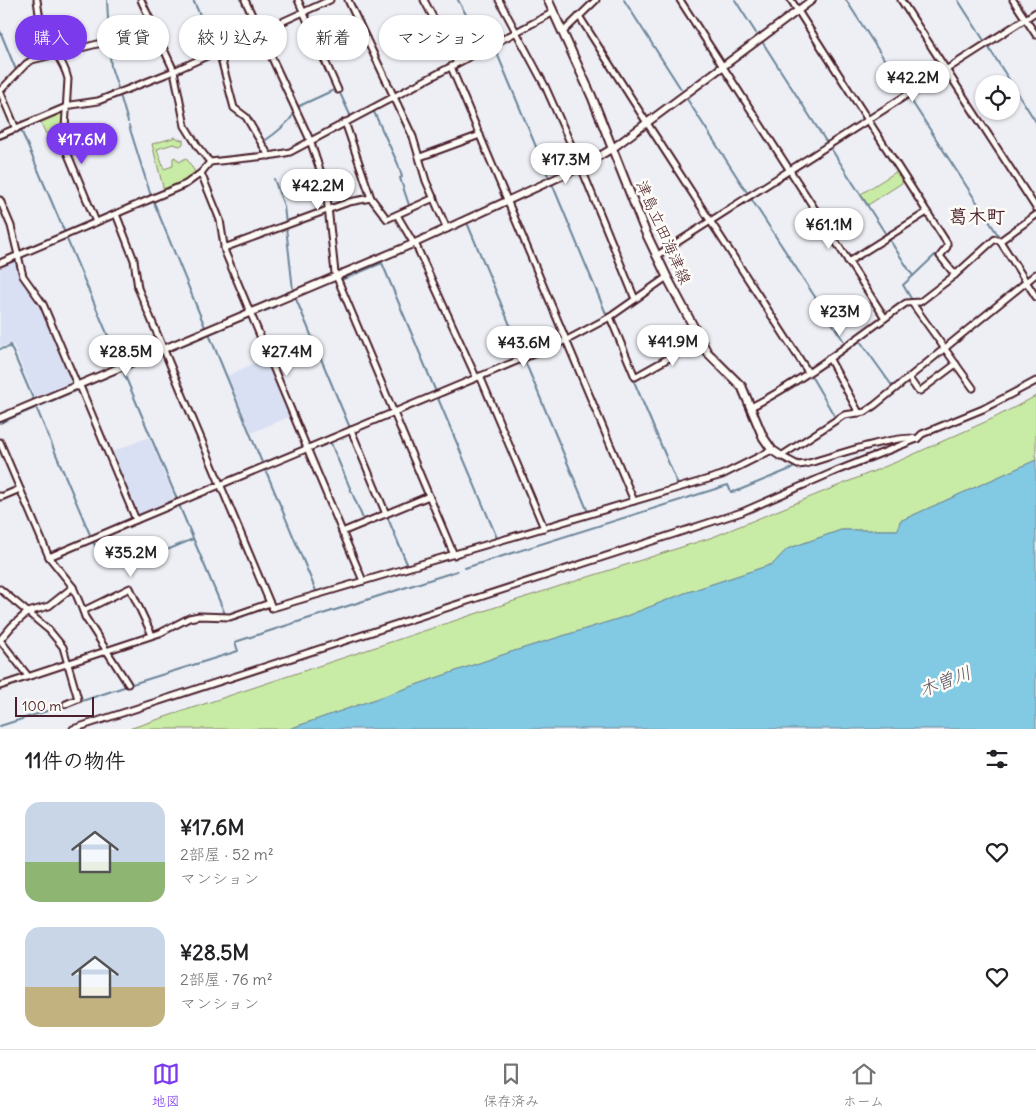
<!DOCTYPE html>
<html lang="ja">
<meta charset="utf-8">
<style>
body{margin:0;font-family:Delius,"Klee One",sans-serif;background:#f6f6f6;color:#202124;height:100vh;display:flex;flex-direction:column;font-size:19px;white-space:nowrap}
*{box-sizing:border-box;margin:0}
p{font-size:16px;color:#757577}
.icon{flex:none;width:28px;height:28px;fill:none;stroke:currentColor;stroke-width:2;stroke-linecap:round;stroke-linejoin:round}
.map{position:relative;height:729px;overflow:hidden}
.sheet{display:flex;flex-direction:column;background:#fff;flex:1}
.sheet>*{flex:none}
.banner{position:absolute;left:15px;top:15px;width:500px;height:45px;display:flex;gap:10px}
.fabs{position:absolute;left:975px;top:75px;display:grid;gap:10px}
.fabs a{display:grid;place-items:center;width:45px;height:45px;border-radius:50%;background:#fff;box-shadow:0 1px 4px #0004;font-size:25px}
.scale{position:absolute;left:15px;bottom:12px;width:79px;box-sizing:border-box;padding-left:5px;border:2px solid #4a1f2b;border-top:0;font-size:14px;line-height:18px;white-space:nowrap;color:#4a1f2b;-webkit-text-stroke:4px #fdfcf7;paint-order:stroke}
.price{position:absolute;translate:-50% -42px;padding:0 11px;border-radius:18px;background:#fff;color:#222;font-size:16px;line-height:32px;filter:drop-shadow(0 1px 2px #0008)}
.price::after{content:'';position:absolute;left:50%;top:30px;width:15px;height:11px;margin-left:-8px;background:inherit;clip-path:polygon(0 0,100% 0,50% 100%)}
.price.on{background:#7c3aed;color:#fff}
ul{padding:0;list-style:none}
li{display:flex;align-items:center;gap:15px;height:125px;padding:0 25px}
li span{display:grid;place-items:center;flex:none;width:140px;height:100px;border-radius:15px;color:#555}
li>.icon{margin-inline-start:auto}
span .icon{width:60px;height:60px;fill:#fffc;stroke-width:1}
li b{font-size:21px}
h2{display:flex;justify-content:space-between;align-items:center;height:60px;padding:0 25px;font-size:21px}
.pill{padding:0 18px;border-radius:22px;background:#fff;box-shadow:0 1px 4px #0004;font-size:18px;line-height:45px}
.pill.on{background:#7c3aed;color:#fff}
.dock{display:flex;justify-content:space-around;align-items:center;height:70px;border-top:1px solid #e0e0e0;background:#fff;font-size:14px;color:#757577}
.dock a{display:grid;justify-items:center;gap:2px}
.dock .on{color:#7c3aed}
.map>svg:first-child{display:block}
</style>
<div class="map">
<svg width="1036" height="729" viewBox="0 0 1036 729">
<rect width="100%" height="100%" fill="#edeff5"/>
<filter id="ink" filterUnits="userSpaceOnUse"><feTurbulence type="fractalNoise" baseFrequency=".02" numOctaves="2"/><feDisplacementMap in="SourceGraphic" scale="10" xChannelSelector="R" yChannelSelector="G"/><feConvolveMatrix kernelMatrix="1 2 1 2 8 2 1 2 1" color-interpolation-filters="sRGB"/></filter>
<g filter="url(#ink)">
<g fill="#dae0f3">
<path d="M17 258 23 279 37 295 76 383 36 400 13 345 0 347V264Z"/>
<path d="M267 357 291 416 251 433 227 376Z"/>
<path d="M149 437 176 502 136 517 109 453Z"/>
</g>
<g fill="#c8eca5" stroke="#898668">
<path d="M64 111 63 127 46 134 40 121Z"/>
<path d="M176 137 178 139 183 140V144L180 146 173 144 157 149 164 169 173 166V158L175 157 179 162 186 158 197 175 185 183 164 191 152 144Z"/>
<path d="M899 170 905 181 868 205 861 194Z"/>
<path d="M1036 396V460L900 521 898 530H841L787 549 773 564 685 593 624 617 508 653 289 729H129L532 595 713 537 901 460 994 418Z"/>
</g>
<path fill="#82c9e3" stroke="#6c8599" d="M1036 460V729H289L508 653 624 617 685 593 773 564 787 549 841 530H898L900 521Z"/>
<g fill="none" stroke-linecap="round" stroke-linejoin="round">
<g stroke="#6c8599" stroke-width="2">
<path d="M107 0 109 38"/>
<path d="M193 0 216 49"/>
<path d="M458 0 484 47"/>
<path d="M624 0 681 89"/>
<path d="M735 0 756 33"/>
<path d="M846 0 906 93"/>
<path d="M958 0 985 42"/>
<path d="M0 31 16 70 0 87"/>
<path d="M109 43 111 67 118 88"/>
<path d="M763 43 827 143"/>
<path d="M987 45 1036 122"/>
<path d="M494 46 549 178"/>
<path d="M339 91 351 117"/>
<path d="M120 95 128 122"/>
<path d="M909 97 998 235"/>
<path d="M687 99 748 194"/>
<path d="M297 107 336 89"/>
<path d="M232 109 245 120"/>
<path d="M371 111 373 110 398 164 402 177 400 178 409 205"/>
<path d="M129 126 151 196"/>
<path d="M0 139 21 130 65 233"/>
<path d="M263 142C275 134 286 126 294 114L292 110"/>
<path d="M830 147 887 236"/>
<path d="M576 150 581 162"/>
<path d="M274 179 284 206 286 224"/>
<path d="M553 186 607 316"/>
<path d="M750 197 845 343"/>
<path d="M153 200 205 327"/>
<path d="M1029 224 1036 218"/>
<path d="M468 225 523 356"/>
<path d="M286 227 293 290"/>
<path d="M66 237 120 364"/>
<path d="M889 239 913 276 903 285 912 300"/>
<path d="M614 242 636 295"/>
<path d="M662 259 684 301"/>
<path d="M913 276 935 255 950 273"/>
<path d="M341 280 382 263 436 392"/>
<path d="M296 299 350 428"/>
<path d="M257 314 275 307"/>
<path d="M209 334 263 465"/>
<path d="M10 345 34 401"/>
<path d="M849 348 860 341 893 387"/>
<path d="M0 349 10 347"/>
<path d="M169 351 247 318"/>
<path d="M524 359 588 512"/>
<path d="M123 371 177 499"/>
<path d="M810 374 835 417"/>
<path d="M633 379 678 485"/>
<path d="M84 387 163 353"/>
<path d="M437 396 497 538"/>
<path d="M36 407 91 537"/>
<path d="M0 423 77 390"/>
<path d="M330 441 364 521"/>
<path d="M266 471 316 591"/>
<path d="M721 472 743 462"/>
<path d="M179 505 225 614"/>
<path d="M381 518 387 516 407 564"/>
<path d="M93 541 100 557 103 559 141 561 193 539"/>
<path d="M465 568 728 485 731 492 737 491 793 468"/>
<path d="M75 598 83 617"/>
<path d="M212 619H235L263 609"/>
<path d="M168 631 192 620 208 619"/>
<path d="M129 685 238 651 235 642 457 571"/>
<path d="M67 706 127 686"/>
<path d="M0 726 50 710"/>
</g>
<g stroke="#4a1f2b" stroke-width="9">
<g id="minor">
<path d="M37 0C39 13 40 27 47 39 55 54 64 62 68 79L64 145 96 222"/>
<path d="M141 0 174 71 185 126 198 147 210 162"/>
<path d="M245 0 310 140 326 188 335 273 454 555"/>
<path d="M298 0 338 90"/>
<path d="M348 0 413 137 426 181 447 229"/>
<path d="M424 0 457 63"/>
<path d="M499 0 545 86 581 167 635 299"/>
<path d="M680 0 885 318"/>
<path d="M791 0 947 243V247L940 256 955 275"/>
<path d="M901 0 1036 208"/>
<path d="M1013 0 1036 35"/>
<path d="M579 16 647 123"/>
<path d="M563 32 596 0"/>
<path d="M347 48 344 37 359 23"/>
<path d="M219 51 234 108 246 117 269 156"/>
<path d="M324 59 366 38"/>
<path d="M451 67 634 501"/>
<path d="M0 91 26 64 32 60 155 30"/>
<path d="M0 91 16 129"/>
<path d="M345 122 371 198"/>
<path d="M647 123 808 372"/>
<path d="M0 135 71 105 98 101 174 71 330 0"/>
<path d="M420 157 480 135"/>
<path d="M201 173 220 220 225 252 307 448"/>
<path d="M0 200 11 226 23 276 43 304 78 387"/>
<path d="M116 214 134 260 138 288 272 608 722 475 772 450"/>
<path d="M397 215 414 244"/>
<path d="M1000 241 1036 215"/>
<path d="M415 243 476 377"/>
<path d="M224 248 349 202 371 198 387 219 434 198"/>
<path d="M656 256 1036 12"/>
<path d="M848 262 927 212"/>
<path d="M0 263 186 184 201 173 210 162 275 155 290 152 554 12"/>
<path d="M912 303 973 388"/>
<path d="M610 317 635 377 701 340"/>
<path d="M829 358 859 413"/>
<path d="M480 376 544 528"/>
<path d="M909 378 918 391H920L956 364"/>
<path d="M80 386 136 520 567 340 610 317 667 277"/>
<path d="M751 407C806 379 855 339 906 303L920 302 955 275 995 239 1000 241 1036 297"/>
<path d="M351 430 386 514"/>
<path d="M917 439C900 433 826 458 806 464L798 465 781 456 844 415 865 412 875 405 1036 274"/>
<path d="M0 442 49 557 73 587 83 611 130 588 152 635"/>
<path d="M307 448 363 581"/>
<path d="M0 496 1 497 20 489"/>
<path d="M342 532 429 496"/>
<path d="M49 557 136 520"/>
<path d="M0 589 49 630 63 647 78 699 66 704"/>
<path d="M83 611 85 617 128 684"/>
<path d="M28 676 0 640 12 626 28 612 49 606 73 587"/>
<path d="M0 686 160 633 189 618 199 616 230 617 270 603"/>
<path d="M73 729 742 512 836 471 917 439 922 434 983 409 1036 381"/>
</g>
</g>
<g stroke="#4a1f2b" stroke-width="10">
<path id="tertiary" d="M0 418 415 243 581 167 613 148 812 0"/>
</g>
<g stroke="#4a1f2b" stroke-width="11">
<path id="secondary" d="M548 0 592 97 645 231 667 277 707 352 742 387 763 437 772 450 781 456"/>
</g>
<use href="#minor" stroke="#fdfcf7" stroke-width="5"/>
<use href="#tertiary" stroke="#fdfcf7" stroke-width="6"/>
<use href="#secondary" stroke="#fdfcf7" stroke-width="7"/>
</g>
</g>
<g text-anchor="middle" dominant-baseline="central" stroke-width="5" stroke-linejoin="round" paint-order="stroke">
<g font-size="16" fill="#4a1f2b" stroke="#fdfcf7">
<text transform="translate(664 232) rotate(66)">津島立田海津線</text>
</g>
<g font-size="18" font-style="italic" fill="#5b5262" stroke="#fdfcf7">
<text transform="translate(945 681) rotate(-21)">木曽川</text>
</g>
<g font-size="19" font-weight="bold" fill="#4a1f2b" stroke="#fdfcf7">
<text x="977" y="216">葛木町</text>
</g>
</g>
</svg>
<div class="fabs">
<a><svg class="icon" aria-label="locate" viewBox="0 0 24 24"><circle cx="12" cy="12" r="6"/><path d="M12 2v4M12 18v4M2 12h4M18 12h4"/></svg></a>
</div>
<div class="scale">100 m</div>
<b class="price" style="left:913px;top:103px">¥42.2M</b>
<b class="price on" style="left:82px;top:165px">¥17.6M</b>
<b class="price" style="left:566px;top:185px">¥17.3M</b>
<b class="price" style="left:318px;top:211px">¥42.2M</b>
<b class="price" style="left:829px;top:250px">¥61.1M</b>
<b class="price" style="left:840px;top:337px">¥23M</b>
<b class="price" style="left:673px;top:367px">¥41.9M</b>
<b class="price" style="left:524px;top:368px">¥43.6M</b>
<b class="price" style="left:126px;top:377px">¥28.5M</b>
<b class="price" style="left:287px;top:377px">¥27.4M</b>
<b class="price" style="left:131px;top:578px">¥35.2M</b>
<div class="banner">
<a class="pill on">購入</a>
<a class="pill">賃貸</a>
<a class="pill">絞り込み</a>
<a class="pill">新着</a>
<a class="pill">マンション</a>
</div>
</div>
<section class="sheet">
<h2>11件の物件<svg class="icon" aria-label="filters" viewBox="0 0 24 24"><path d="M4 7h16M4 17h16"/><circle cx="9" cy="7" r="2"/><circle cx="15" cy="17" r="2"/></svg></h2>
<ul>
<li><span style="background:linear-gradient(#c9d6e8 60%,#8fb573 0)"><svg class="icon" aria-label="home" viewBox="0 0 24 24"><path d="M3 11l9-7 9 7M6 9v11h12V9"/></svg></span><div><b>¥17.6M</b><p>2部屋 · 52 m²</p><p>マンション</p></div><svg class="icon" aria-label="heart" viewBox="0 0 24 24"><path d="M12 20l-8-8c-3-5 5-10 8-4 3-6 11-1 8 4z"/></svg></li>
<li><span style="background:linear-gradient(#c9d6e8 60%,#c2b280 0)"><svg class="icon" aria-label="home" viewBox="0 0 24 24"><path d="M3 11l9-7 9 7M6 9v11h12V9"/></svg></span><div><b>¥28.5M</b><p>2部屋 · 76 m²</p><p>マンション</p></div><svg class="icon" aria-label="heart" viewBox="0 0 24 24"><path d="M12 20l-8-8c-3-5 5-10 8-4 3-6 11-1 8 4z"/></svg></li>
</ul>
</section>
<nav class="dock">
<a class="on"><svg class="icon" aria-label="map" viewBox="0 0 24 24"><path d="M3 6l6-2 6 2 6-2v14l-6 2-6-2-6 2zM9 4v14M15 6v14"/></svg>地図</a>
<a><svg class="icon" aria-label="saved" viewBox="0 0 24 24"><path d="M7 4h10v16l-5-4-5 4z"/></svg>保存済み</a>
<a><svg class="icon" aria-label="home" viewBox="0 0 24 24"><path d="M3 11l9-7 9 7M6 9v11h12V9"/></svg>ホーム</a>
</nav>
